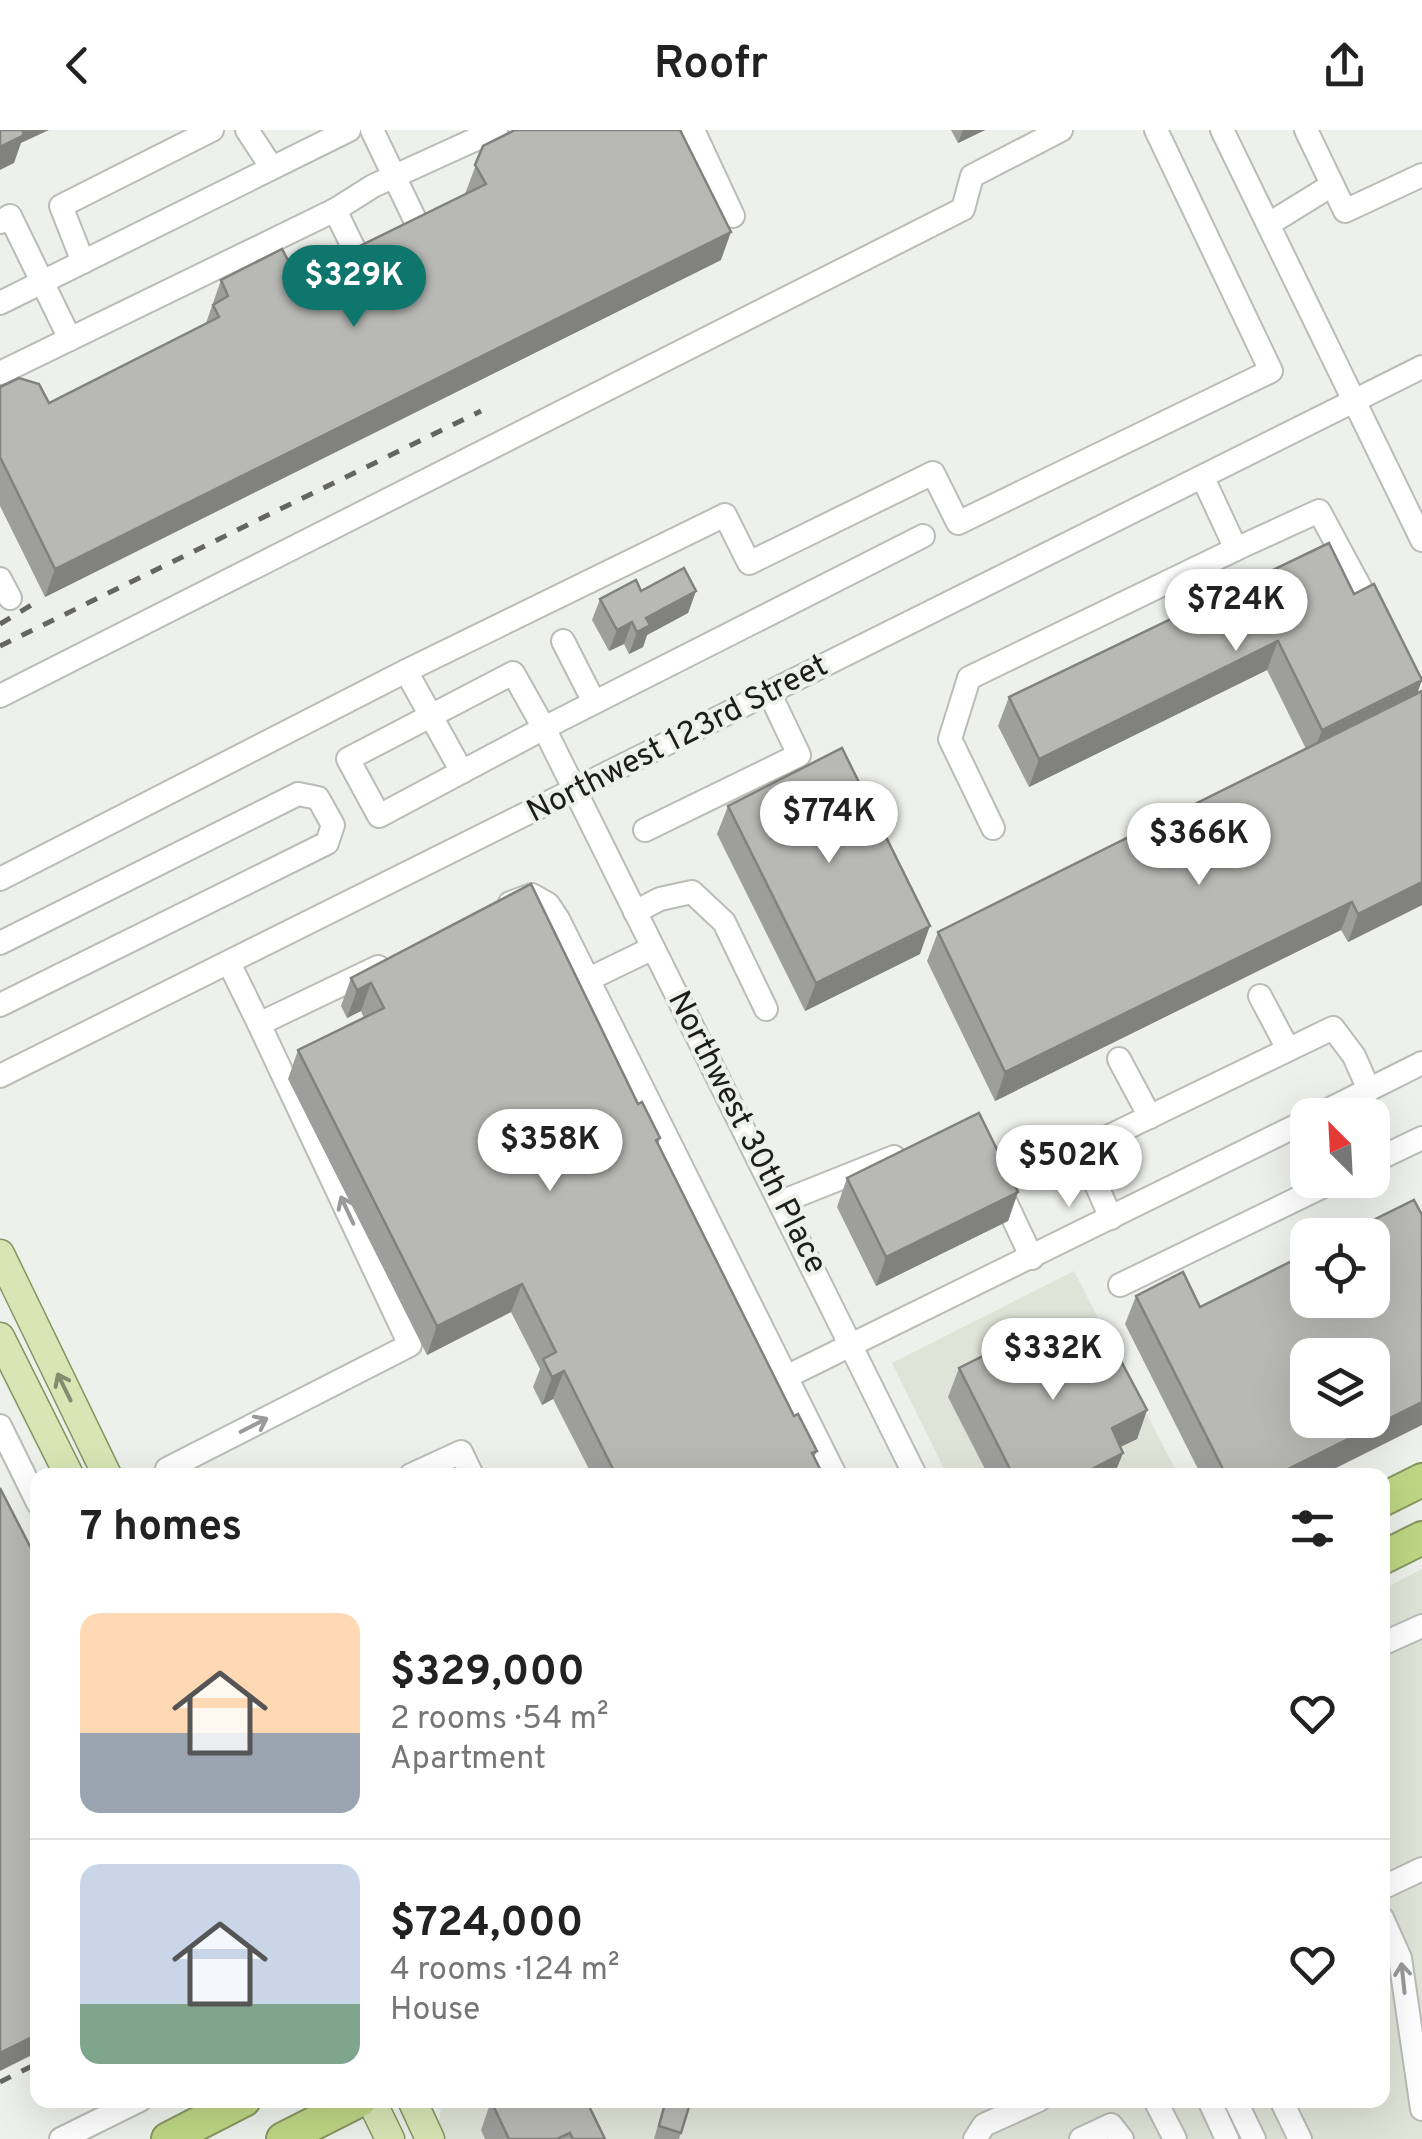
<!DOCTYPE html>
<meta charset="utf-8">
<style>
body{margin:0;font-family:Overpass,sans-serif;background:#f2f2f2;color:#222;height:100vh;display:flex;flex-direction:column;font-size:38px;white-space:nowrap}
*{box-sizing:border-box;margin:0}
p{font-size:32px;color:#767676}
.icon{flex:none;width:55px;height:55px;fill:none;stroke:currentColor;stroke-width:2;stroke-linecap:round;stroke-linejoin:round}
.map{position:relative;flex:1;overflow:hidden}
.sheet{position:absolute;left:30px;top:1338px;width:1360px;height:640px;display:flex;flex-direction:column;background:#fff;border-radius:20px;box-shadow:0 10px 40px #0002}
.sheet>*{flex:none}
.needle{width:65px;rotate:336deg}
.controls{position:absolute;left:1290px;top:968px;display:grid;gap:20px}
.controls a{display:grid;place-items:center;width:100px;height:100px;border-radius:20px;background:#fff;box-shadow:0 10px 40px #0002;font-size:50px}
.price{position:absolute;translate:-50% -85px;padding:0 22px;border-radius:35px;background:#fff;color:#222;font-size:32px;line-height:65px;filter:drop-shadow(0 2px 5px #0008)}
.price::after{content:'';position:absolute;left:50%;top:60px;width:30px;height:22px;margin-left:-15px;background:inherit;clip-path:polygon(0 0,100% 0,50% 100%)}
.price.current{background:#0f766e;color:#fff}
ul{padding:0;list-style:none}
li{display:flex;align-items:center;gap:30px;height:250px;padding:0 50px}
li+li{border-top:2px solid #e0e0e0}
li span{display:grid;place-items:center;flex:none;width:280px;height:200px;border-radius:20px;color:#555}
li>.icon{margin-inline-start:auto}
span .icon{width:120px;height:120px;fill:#fffc;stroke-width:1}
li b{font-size:42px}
h2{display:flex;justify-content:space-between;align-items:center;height:120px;padding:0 50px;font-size:42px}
header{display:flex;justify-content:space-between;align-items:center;height:130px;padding:0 50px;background:#fff;font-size:45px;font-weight:600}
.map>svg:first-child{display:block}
</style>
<header><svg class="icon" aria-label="back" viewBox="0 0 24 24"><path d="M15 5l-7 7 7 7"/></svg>Roofr<svg class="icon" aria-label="share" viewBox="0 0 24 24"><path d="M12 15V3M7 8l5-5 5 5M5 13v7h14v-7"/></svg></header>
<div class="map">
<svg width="1422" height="2009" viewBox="0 0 1422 2009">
<rect width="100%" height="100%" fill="#eef0eb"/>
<g fill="#e0e4d8">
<path d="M1074 1141 1178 1345H947L892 1233Z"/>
<path d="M1422 1439V2009H446L439 1994 442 1970H1382L1383 1459Z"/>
</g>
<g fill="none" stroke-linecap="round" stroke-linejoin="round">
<g stroke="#babcb7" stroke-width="26">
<g id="minor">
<path d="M247 0 272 38"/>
<path d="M372 0 420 100"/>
<path d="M693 0 733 86"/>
<path d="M1222 0 1422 410"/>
<path d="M1306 0 1345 81 1422 45"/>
<path d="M335 80 373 56 496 0"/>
<path d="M0 92 10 86 70 209"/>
<path d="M1269 94 1332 55"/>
<path d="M83 132 61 76 212 0"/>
<path d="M0 173 349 0"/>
<path d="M0 243 335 80 357 125"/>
<path d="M1203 348 1236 419 1319 381 1362 461"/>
<path d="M0 449 10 468"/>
<path d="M563 511 594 572"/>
<path d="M406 541 462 642"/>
<path d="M513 543 544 598 379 686 348 629Z"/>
<path d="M0 566 963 79 972 46 1061 0"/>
<path d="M993 698 950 609 969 548 1236 419"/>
<path d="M645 700 799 625 770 564"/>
<path d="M0 749 406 541 725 385 749 433 933 343 958 393 1271 241 1156 0"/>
<path d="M510 773 532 765 548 774 558 789 835 1345"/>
<path d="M635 782 660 769 692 762 724 792 766 879"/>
<path d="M0 813 298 664 318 668 333 695 327 713 0 875"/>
<path d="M229 833 259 894 378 837"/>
<path d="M589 849 653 818"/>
<path d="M1260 866 1288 919"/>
<path d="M1119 929 1150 987"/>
<path d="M0 946 1422 237"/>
<path d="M1318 985 1422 933"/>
<path d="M1372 1032 1422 1008"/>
<path d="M997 1054 1032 1128"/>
<path d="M781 1072 894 1027"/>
<path d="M1111 1088 1081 1020 1333 898 1354 926 1369 960"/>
<path d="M1120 1155 1336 1050"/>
<path d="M786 1247 1308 990"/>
<path d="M0 1296 38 1373"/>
<path d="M167 1339 410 1215 259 894"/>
<path d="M411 1345 461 1322 472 1345"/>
<path d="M915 1345 544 598 923 406"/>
<path d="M1382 1514 1422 1496"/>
<path d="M1382 1758 1422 1739"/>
<path d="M1382 1788 1400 1828 1422 1979"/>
<path d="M1155 1970 1175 2009"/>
<path d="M1209 1970 1227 2009"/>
<path d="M1235 1970 1254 2009"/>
<path d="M1281 1970 1300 2009"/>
<path d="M61 2009 140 1970"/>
<path d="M975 2009 984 1995 1039 1970"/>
<path d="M1081 2009 1111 1995 1122 2009"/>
</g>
</g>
<g stroke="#869660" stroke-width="31">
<g id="major">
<path d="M0 1124 107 1345"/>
<path d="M0 1207 69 1345"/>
<path d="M371 1970 390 2009"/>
<path d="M412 1970 430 2009"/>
</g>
</g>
<g stroke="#869660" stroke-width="36">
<g id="highway">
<path d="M1382 1370 1422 1350"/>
<path d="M1382 1428 1422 1408"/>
<path d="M168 2009 244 1970"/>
<path d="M283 2009 360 1970"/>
</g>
</g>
<use href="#minor" stroke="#fff" stroke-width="22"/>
<use href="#major" stroke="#d8e6b5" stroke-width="28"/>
<use href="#highway" stroke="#bed684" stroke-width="32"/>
<g stroke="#656663" stroke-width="5" stroke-dasharray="12 12" stroke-linecap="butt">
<path d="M0 494 33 474"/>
<path d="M0 516 481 281"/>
<path d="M0 1952 38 1933"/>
</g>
</g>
<g fill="#9e9f9c">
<path d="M951 0H985L958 13Z"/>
<path d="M483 16 721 130 45 467 0 376V257L49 273 206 193 221 150 290 134 313 139 465 64Z"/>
<path d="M641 461H696L688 483 647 505 643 517 629 524 624 514 609 521 592 490 600 469Z"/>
<path d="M1354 464 1417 563 1422 561V775L1348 812 1341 800 995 971 927 831 938 802 1306 619 1267 540 1029 657 998 596 1009 567Z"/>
<path d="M728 676 920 824 805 881 717 704Z"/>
<path d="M531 754 638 974 660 1008 658 1015 794 1286 817 1321 814 1327 823 1345H592L553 1269 542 1275 533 1257 540 1239 511 1182 427 1225 288 949 298 920 364 888 361 881 347 888 341 876 351 848Z"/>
<path d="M847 1048 1018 1062 1008 1091 876 1156 837 1077Z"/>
<path d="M1136 1166 1200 1177 1322 1345H1201L1125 1194Z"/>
<path d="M1079 1234 1147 1280 1137 1309 1120 1317 1123 1323 1114 1345H988L948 1267 959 1238Z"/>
<path d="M665 1970H691L679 2009H654Z"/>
<path d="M491 1971 605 2009H485L481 2000Z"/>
</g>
<g fill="#81827f">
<path d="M15 0H49L21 13 14 33 0 40V17Z"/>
<path d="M963 0H985L958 13Z"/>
<path d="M731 102 721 130 45 467 55 439Z"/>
<path d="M696 461 688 483 647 505 643 517 629 524 637 502 646 488Z"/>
<path d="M632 492 624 514 609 521 617 500Z"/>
<path d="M1278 511 1267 540 1029 657 1039 629Z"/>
<path d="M1422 550 1412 579 1311 629 1322 600Z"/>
<path d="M1422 752V775L1348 812 1358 784Z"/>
<path d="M1352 772 1341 800 995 971 1005 942Z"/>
<path d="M930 796 920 824 805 881 816 853Z"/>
<path d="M371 853 361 881 347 888 357 860Z"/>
<path d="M1018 1062 1008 1091 876 1156 886 1127Z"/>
<path d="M522 1154 511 1182 427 1225 437 1196Z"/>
<path d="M564 1241 553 1269 542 1275 552 1247Z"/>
<path d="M1422 1272V1295L1322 1345H1276Z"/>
<path d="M1147 1280 1137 1309 1101 1326 1112 1298Z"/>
<path d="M1123 1323 1114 1345H1080Z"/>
<path d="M38 1904V1922L0 1941V1923Z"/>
</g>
<g fill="#b8b9b5" stroke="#81827f" stroke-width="2.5" fill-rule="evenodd">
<path d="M0 0H22L24 5 0 17Z"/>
<path d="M515 0H680L731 102 55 439 0 327V257L19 248 39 254 49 273 219 187 213 175 228 166 221 150 282 119 290 134 305 126 313 139 486 54 475 35 483 16Z"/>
<path d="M1329 413 1354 464 1374 454 1422 550 1322 600 1278 511 1039 629 1009 567Z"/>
<path d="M684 438 696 461 646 488 650 495 637 502 632 492 617 500 600 469 636 450 641 461Z"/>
<path d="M1422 561V752L1358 784 1352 772 1005 942 938 802Z"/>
<path d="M842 618 930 796 816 853 728 676Z"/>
<path d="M531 754 638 974 642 972 660 1008 656 1010 794 1286 798 1284 817 1321 812 1323 823 1345H616L564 1241 552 1247 543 1229 556 1222 522 1154 437 1196 298 920 384 878 371 853 357 860 351 848Z"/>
<path d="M979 983 1018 1062 886 1127 847 1048Z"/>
<path d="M1414 1070 1422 1085V1272L1276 1345H1226L1136 1166 1183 1142 1200 1177 1308 1123V1170H1372V1105H1343ZM1308 1225H1372V1290H1308Z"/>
<path d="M1055 1190 1079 1234 1113 1216 1147 1280 1112 1298 1123 1323 1080 1345H1013L959 1238Z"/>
<path d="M0 1358 38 1432V1904L0 1923Z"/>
<path d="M494 1970H586L605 2009H573L570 2003 557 2009H509L491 1971Z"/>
<path d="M666 1970H691L681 2003 659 1996Z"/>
</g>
<defs><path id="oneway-shaft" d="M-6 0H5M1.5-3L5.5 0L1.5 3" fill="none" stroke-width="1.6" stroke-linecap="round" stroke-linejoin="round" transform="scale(2.5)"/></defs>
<g stroke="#999a99">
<use href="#oneway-shaft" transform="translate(347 1080) rotate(-115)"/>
<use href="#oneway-shaft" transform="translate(254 1295) rotate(-27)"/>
<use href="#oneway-shaft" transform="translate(1403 1848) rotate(-96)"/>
</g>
<use stroke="#848c70" href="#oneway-shaft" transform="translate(64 1257) rotate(-116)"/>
<g text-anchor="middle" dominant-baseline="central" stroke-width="8" stroke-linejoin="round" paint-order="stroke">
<g font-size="32" fill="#1d1e1c" stroke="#eef0eb">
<text transform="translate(678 610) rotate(-27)">Northwest 123rd Street</text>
<text transform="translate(746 1003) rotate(63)">Northwest 30th Place</text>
</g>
</g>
</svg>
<div class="controls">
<a><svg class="needle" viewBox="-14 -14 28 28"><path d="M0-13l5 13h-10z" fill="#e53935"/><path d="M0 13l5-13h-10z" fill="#767676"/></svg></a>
<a><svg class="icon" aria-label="locate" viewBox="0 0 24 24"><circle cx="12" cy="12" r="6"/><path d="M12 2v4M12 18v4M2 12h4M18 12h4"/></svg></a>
<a><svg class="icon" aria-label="layers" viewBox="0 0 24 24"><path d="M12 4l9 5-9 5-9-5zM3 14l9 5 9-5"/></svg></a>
</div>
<b class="price current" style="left:354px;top:200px">$329K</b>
<b class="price" style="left:1236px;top:524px">$724K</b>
<b class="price" style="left:829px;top:736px">$774K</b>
<b class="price" style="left:1199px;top:758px">$366K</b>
<b class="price" style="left:550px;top:1064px">$358K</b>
<b class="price" style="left:1069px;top:1080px">$502K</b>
<b class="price" style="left:1053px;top:1273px">$332K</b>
<section class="sheet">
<h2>7 homes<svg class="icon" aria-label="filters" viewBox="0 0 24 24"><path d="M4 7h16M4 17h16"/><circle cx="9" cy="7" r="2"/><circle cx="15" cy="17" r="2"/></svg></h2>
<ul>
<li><span style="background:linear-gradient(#ffd9b3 60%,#9aa5b1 0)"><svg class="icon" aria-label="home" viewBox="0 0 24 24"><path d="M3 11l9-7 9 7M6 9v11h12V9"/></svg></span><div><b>$329,000</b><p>2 rooms · 54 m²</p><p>Apartment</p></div><svg class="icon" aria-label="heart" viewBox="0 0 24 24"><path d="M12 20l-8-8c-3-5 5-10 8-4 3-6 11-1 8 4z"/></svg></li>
<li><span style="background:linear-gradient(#c9d6e8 70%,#7fa58c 0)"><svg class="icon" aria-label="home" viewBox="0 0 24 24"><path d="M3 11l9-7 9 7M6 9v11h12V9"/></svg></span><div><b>$724,000</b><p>4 rooms · 124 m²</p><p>House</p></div><svg class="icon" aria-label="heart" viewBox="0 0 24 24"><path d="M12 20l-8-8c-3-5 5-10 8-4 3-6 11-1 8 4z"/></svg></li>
</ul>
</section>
</div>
